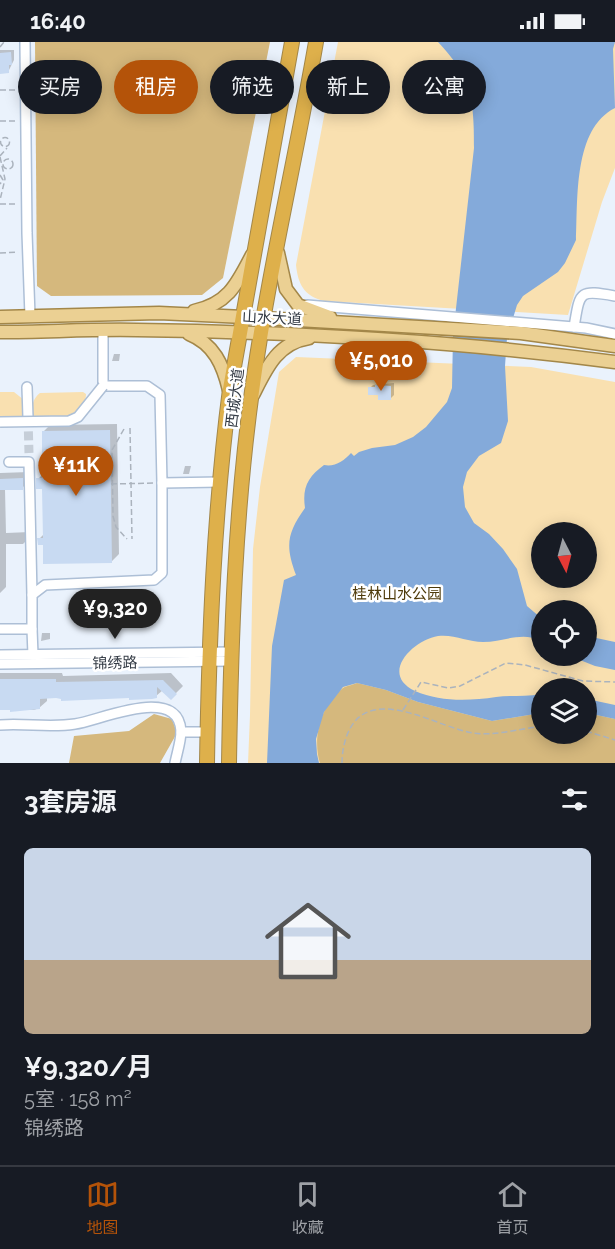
<!DOCTYPE html>
<html lang="zh">
<meta charset="utf-8">
<style>
body{margin:0;font-family:Raleway,"Noto Sans SC",sans-serif;background:#242831;color:#f1f3f6;height:100vh;display:flex;flex-direction:column;font-size:22px;white-space:nowrap}
*{box-sizing:border-box;margin:0}
p{font-size:20px;color:#9ea1a6}
.icon{flex:none;width:33px;height:33px;fill:none;stroke:currentColor;stroke-width:2;stroke-linecap:round;stroke-linejoin:round}
.map{position:relative;height:721px;overflow:hidden}
.drawer{display:flex;flex-direction:column;background:#171b24;flex:1}
.drawer>*{flex:none}
.guide{position:absolute;left:18px;top:18px;width:579px;height:54px;display:flex;gap:12px}
.needle{width:39px;rotate:174deg}
.tools{position:absolute;left:531px;top:480px;display:grid;gap:12px}
.tools a{display:grid;place-items:center;width:66px;height:66px;border-radius:50%;background:#171b24;box-shadow:0 3px 15px #0003;font-size:30px}
.price{position:absolute;translate:-50% -51px;padding:0 14px;border-radius:21px;background:#b45309;color:#fff;font-size:20px;line-height:39px;filter:drop-shadow(0 2px 3px #0008)}
.price::after{content:'';position:absolute;left:50%;top:36px;width:18px;height:14px;margin-left:-9px;background:inherit;clip-path:polygon(0 0,100% 0,50% 100%)}
.price.active{background:#222;color:#fff}
ul{padding:0;list-style:none}
li{display:grid;align-content:center;gap:12px;height:318px;padding:0 24px}
li+li{border-top:2px solid #363941}
li span{display:grid;place-items:center;height:186px;border-radius:9px;color:#555}
li>.icon{margin-inline-start:auto}
span .icon{width:108px;height:108px;fill:#fffc;stroke-width:1}
li b{font-size:26px}
h2{display:flex;justify-content:space-between;align-items:center;height:72px;padding:0 24px;font-size:26px}
.tag{padding:0 21px;border-radius:27px;background:#171b24;box-shadow:0 3px 15px #0003;font-size:21px;line-height:54px}
.tag.active{background:#b45309;color:#fff}
.status{display:flex;justify-content:space-between;align-items:center;height:42px;padding:0 30px;background:#171b24;direction:ltr}
.status svg{height:16px;fill:currentColor}
.tab-bar{display:flex;justify-content:space-around;align-items:center;height:84px;border-top:2px solid #363941;background:#171b24;font-size:16px;color:#9ea1a6}
.tab-bar a{display:grid;justify-items:center;gap:3px}
.tab-bar .active{color:#b45309}
.map>svg:first-child{display:block}
</style>
<div class="status"><b>16:40</b><svg viewBox="0 0 49 12"><path d="M0 12V9h3v3zM5 12V6h3v6zM10 12V3h3v9zM15 12V0h3v12zM26 1h20v11H26zM47 4h2v5h-2z"/></svg></div>
<div class="map">
<svg width="615" height="721" viewBox="0 0 615 721">
<rect width="100%" height="100%" fill="#eaf2fc"/>
<g fill="#f9e0b0" fill-rule="evenodd">
<path d="M338 0H615V126L602 160 568 273 324 259C304 254 298 242 296 223Z"/>
<path d="M296 315 531 325 615 340V721H248L250 673 253 507 260 445 279 330ZM542 490H586V536H542ZM542 568H586V614H542ZM542 646H586V692H542Z"/>
<path d="M0 350H14L24 358 25 375H0Z"/>
<path d="M83 350 86 352C86 361 80 370 71 374H32C31 365 33 356 40 351Z"/>
</g>
<g fill="#d5b87d">
<path d="M35 0H270L223 236 202 253 51 254 37 244Z"/>
<path d="M357 641 386 648 418 660 492 679 541 671 542 692H586L587 671 615 677V721H320C312 696 321 662 343 646 346 644 353 643 357 641Z"/>
<path d="M154 672 172 677 177 691 160 721H69L74 694 129 689Z"/>
</g>
<g fill="#84aada">
<path d="M438 0H615L613 7 615 66C573 87 578 158 576 198L565 221 558 230 523 254 517 263 507 296 505 324 508 379 501 401 479 414 467 430 463 445 465 465 474 481 489 492 503 507 517 527 527 564 541 576V599C522 589 504 600 483 600 468 600 454 592 438 594 413 598 379 632 415 649 440 660 469 659 496 655 511 653 526 655 541 652V671L492 679 418 660 386 648 357 641 343 645 324 670 316 697 317 712 319 721H267L272 604 284 538 296 533C285 504 287 491 305 466 302 445 308 435 324 423 335 425 344 419 351 411L354 414 359 410 372 406 395 403 413 395 426 385 447 360 452 346 453 293 474 106C474 85 474 54 464 35 458 22 447 10 438 0Z"/>
<path d="M587 594 615 600V628L595 624 570 614H586Z"/>
<path d="M587 657 615 663V677L587 671Z"/>
</g>
<g fill="#0003">
<path d="M0 8H14V18L8 30H0Z"/>
<path d="M114 312H120L119 319H112Z"/>
<path d="M394 341V353L390 357 370 346 373 343Z"/>
<path d="M117 382 119 512 112 519 39 497 44 492 43 446 38 437 44 431 43 390 50 383Z"/>
<path d="M185 424H191L189 432H183Z"/>
<path d="M29 430V439L22 446 5 447 6 491 30 490 31 494 23 502H6V545L0 551V431Z"/>
<path d="M42 591H50V597L41 599Z"/>
<path d="M0 631H62L63 634 171 631 183 644 171 656 163 648 156 654 47 655V659L39 666 34 668 0 667Z"/>
</g>
<g fill="#c8daf2">
<path d="M11 10 12 23H9V31L0 32V11Z"/>
<path d="M375 343 391 344V358H378V353H368V345H375Z"/>
<path d="M110 388 112 521 43 522V503H38L37 496H43L42 447H36V436H42V389Z"/>
<path d="M23 436V448H0V437Z"/>
<path d="M0 637H56V640L163 638 177 652 171 658 157 645V656L152 657 129 658V656L61 659V657L56 656 40 657V667L10 670V668H0Z"/>
</g>
<g fill="none" stroke-linecap="round" stroke-linejoin="round">
<path stroke="#c6ced8" stroke-width="9" stroke-dasharray="9 4.5" stroke-linecap="butt" d="M28 376 29 411"/>
<g stroke="#adbfd6" stroke-width="12">
<g id="minor">
<path d="M25 0 27 191 30 274"/>
<path d="M307 263 586 286 615 292"/>
<path d="M574 285C580 250 578 247 615 254"/>
<path d="M103 288V344H147L160 353 162 441 220 440"/>
<path d="M27 345 28 376"/>
<path d="M9 420H29L32 553"/>
<path d="M0 587H32V553L45 543 154 538 162 531V441"/>
<path d="M32 587 33 613"/>
<path d="M0 613 231 610"/>
<path d="M0 622 230 619"/>
<path d="M0 683C25 681 50 686 75 682 99 679 178 642 181 689 181 699 177 711 175 721"/>
<path d="M181 690H207"/>
</g>
</g>
<g stroke="#a38749" stroke-width="15">
<g id="major">
<path d="M278 211 286 247 298 263 330 275"/>
<path d="M194 269C228 262 237 242 252 213"/>
<path d="M0 275 159 271 244 275 521 291 615 304"/>
<path d="M0 290C46 290 91 287 137 288 297 290 456 299 615 320"/>
<path d="M189 292C214 302 223 323 229 348"/>
<path d="M253 353C266 327 277 301 309 296"/>
</g>
</g>
<g stroke="#a38749" stroke-width="16">
<g id="highway">
<path d="M207 721C209 596 214 471 230 347L292 0"/>
<path d="M229 721C231 597 235 472 252 349 268 232 296 116 316 0"/>
</g>
</g>
<g stroke="#abb3bd" stroke-width="1.5" stroke-dasharray="6 3" stroke-linecap="butt">
<path d="M0 5 4 0"/>
<path d="M0 48H17"/>
<path d="M0 79H17"/>
<circle cx="5" cy="100" r="4.5"/>
<path d="M0 114 7 106"/>
<path d="M0 115 5 137 0 158"/>
<circle cx="8" cy="122" r="5"/>
<path d="M0 133 3 138 0 142"/>
<path d="M0 162H17"/>
<path d="M0 211 18 210"/>
<path d="M130 386 132 497"/>
<path d="M124 387 112 408 113 474 116 485 127 497"/>
<path d="M111 442 155 441"/>
<path d="M403 668 421 640 448 646 460 644 506 621 525 623 583 639 615 640"/>
<path d="M586 689 615 698"/>
<path d="M342 721C342 707 346 689 356 678 384 649 440 686 473 691 496 694 519 687 542 684"/>
</g>
<use href="#minor" stroke="#fff" stroke-width="9"/>
<use href="#major" stroke="#ebd093" stroke-width="12"/>
<use href="#highway" stroke="#deb04b" stroke-width="14"/>
<g stroke="#adbfd6" stroke-width="12" stroke-linecap="butt">
<path id="minor-bridge" d="M0 380 69 379 78 375 103 344"/>
</g>
<use href="#minor-bridge" stroke="#fff" stroke-width="9"/>
</g>
<g text-anchor="middle" dominant-baseline="central" stroke-width="5" stroke-linejoin="round" paint-order="stroke">
<g font-size="15" fill="#353c46" stroke="#fff">
<text transform="translate(272 276) rotate(3)">山水大道</text>
<text transform="translate(235 356) rotate(-83)">西城大道</text>
<text transform="translate(115 621) rotate(-1)">锦绣路</text>
</g>
<g font-size="15" fill="#4e3a0a" stroke="#fff">
<text x="397" y="552">桂林山水公园</text>
</g>
</g>
</svg>
<div class="tools">
<a><svg class="needle" viewBox="-14 -14 28 28"><path d="M0-13l5 13h-10z" fill="#e53935"/><path d="M0 13l5-13h-10z" fill="#9ea1a6"/></svg></a>
<a><svg class="icon" aria-label="locate" viewBox="0 0 24 24"><circle cx="12" cy="12" r="6"/><path d="M12 2v4M12 18v4M2 12h4M18 12h4"/></svg></a>
<a><svg class="icon" aria-label="layers" viewBox="0 0 24 24"><path d="M12 4l9 5-9 5-9-5zM3 14l9 5 9-5"/></svg></a>
</div>
<b class="price" style="left:381px;top:350px">¥5,010</b>
<b class="price" style="left:76px;top:455px">¥11K</b>
<b class="price active" style="left:115px;top:598px">¥9,320</b>
<div class="guide">
<a class="tag">买房</a>
<a class="tag active">租房</a>
<a class="tag">筛选</a>
<a class="tag">新上</a>
<a class="tag">公寓</a>
</div>
</div>
<section class="drawer">
<h2>3套房源<svg class="icon" aria-label="filters" viewBox="0 0 24 24"><path d="M4 7h16M4 17h16"/><circle cx="9" cy="7" r="2"/><circle cx="15" cy="17" r="2"/></svg></h2>
<ul>
<li><span style="background:linear-gradient(#c9d6e8 60%,#b9a48a 0)"><svg class="icon" aria-label="home" viewBox="0 0 24 24"><path d="M3 11l9-7 9 7M6 9v11h12V9"/></svg></span><div><b>¥9,320/月</b><p>5室 · 158 m²</p><p>锦绣路</p></div></li>
</ul>
</section>
<nav class="tab-bar">
<a class="active"><svg class="icon" aria-label="map" viewBox="0 0 24 24"><path d="M3 6l6-2 6 2 6-2v14l-6 2-6-2-6 2zM9 4v14M15 6v14"/></svg>地图</a>
<a><svg class="icon" aria-label="saved" viewBox="0 0 24 24"><path d="M7 4h10v16l-5-4-5 4z"/></svg>收藏</a>
<a><svg class="icon" aria-label="home" viewBox="0 0 24 24"><path d="M3 11l9-7 9 7M6 9v11h12V9"/></svg>首页</a>
</nav>
